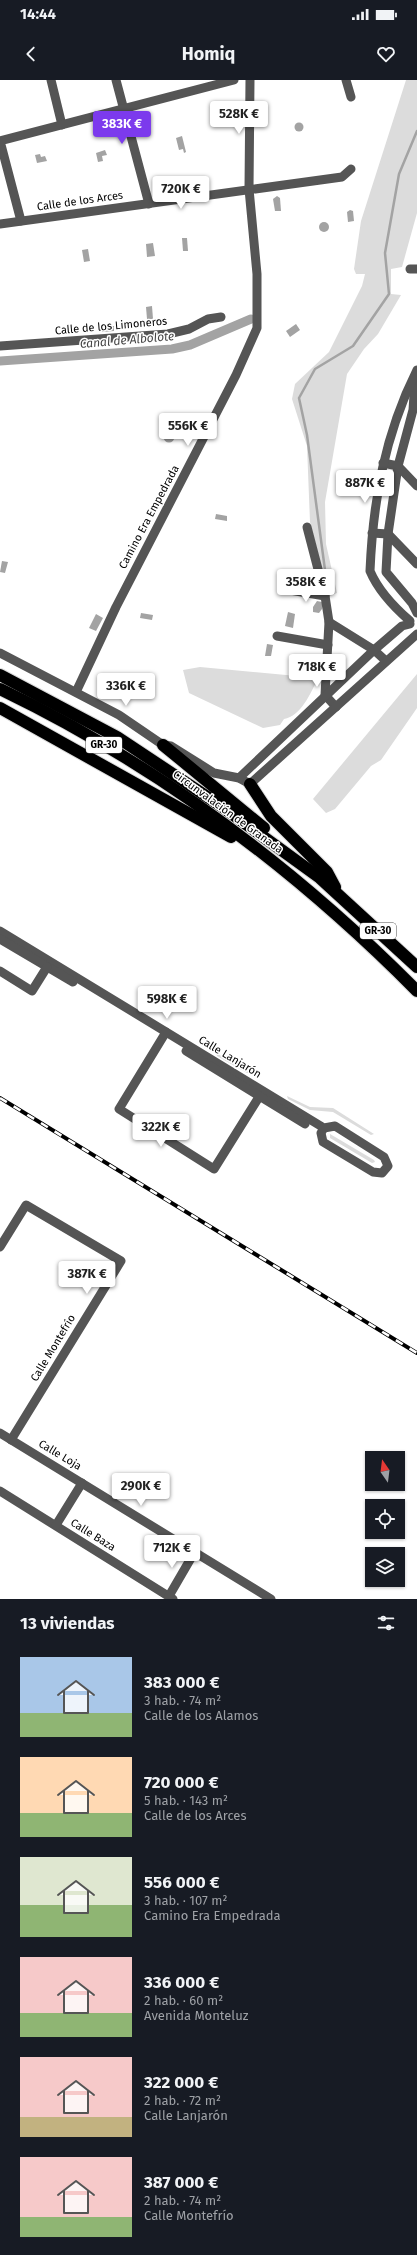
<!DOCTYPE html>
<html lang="es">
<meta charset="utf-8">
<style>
body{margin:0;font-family:"Fira Sans",sans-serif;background:#20242c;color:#f1f3f6;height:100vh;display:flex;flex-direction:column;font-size:15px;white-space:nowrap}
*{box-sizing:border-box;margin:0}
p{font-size:13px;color:#9ea1a6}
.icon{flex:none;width:22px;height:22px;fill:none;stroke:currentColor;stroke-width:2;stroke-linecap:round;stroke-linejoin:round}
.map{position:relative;height:1519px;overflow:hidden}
.panel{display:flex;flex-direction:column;background:#171b24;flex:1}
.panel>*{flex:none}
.needle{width:26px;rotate:346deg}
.controls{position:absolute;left:365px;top:1371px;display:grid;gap:8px}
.controls a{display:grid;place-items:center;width:40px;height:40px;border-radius:0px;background:#171b24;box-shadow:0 1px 3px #0004;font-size:20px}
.price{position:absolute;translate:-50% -34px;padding:0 9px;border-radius:4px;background:#fff;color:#222;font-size:13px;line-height:26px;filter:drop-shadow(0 1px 2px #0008)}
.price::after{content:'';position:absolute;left:50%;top:24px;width:12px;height:9px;margin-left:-6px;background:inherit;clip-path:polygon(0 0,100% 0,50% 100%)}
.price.active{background:#7c3aed;color:#fff}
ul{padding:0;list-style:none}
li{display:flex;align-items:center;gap:12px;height:100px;padding:0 20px}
li span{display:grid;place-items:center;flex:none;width:112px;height:80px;border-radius:0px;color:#555}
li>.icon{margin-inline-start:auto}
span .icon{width:48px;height:48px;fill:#fffc;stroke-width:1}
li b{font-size:17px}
h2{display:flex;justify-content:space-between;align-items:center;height:48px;padding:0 20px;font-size:17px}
.status{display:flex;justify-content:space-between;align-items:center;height:28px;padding:0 20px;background:#171b24;direction:ltr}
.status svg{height:11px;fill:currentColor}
header{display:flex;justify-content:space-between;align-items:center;height:52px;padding:0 20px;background:#171b24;font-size:18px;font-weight:700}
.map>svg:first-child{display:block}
</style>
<div class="status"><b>14:44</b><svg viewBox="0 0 49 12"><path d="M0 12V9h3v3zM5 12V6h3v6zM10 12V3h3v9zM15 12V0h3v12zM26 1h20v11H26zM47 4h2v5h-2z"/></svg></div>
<header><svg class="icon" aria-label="back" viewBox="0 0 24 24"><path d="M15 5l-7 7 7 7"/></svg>Homiq<svg class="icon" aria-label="heart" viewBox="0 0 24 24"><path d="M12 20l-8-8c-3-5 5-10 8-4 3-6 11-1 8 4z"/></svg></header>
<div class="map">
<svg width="417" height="1519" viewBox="0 0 417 1519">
<rect width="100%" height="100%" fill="#fff"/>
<g fill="#dcdcdc">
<path d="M406 0H417V133L402 187 391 189V214L401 215 378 254 364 269 347 294 325 422 326 464 337 513 329 516 310 442 307 366 292 319 295 304 329 272 362 206 365 194H356L354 189 361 141Z"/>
<path d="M200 587 318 598C311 613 301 636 284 639L280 645 263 648 189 613 183 590Z"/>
<path d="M417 594V628L381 680 371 686 335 729 326 733 313 719Z"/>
<path d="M216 973 251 993H247L217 976Z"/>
<path d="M287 1016 310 1027 333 1028 374 1054 371 1055 333 1032 310 1030 288 1019Z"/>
<path d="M330 1054 374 1080 375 1082 372 1083 330 1058Z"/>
</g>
<g fill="#a3a3a3">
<circle cx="299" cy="47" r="4.5"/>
<path d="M182 56 186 72 184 73 183 69 179 70 176 58Z"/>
<path d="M105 70 107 75 102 76 103 81 98 82 96 73Z"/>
<path d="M40 74 41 77 45 76 47 81 37 83 35 75Z"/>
<path d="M277 116 280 118 281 131H275L273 119Z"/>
<path d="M350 130 353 131 354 141 348 142 347 132Z"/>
<circle cx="324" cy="147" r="5"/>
<path d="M182 158H187L188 171H183Z"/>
<path d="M153 163 155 176 147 177 146 164Z"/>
<path d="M88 169 90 181 84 182 82 170Z"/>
<path d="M152 226 153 239H147L146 227Z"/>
<path d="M296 244 300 250 290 257 286 251Z"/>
<path d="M102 246H114V251L102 252Z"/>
<circle cx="169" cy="357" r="5.5"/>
<path d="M216 434 227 436V441L215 439Z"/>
<path d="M2 481 8 482 5 493 0 492Z"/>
<path d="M317 521 322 522V529L319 533 313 532V527Z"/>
<path d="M288 532 295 534 293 548 285 546Z"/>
<path d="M141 533 153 535 152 540 140 538Z"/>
<path d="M96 534 103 538 96 551 89 548Z"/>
<path d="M267 564 273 565 271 576H265Z"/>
<circle cx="315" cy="588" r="4.5"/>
</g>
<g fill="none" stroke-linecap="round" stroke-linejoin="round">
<path stroke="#a3a3a3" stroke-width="2.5" d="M327 505 307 355 299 318 315 289 353 266 389 214 385 173 399 94 417 51"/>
<path stroke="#a3a3a3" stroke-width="9" d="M0 281 172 269 190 265 251 239"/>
<g stroke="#dbdbdb" stroke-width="14">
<g id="highway">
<path d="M0 595 117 657 221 726 320 798 417 887"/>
<path d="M0 609C156 684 295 788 417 911"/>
<path d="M0 628 231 757"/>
<path d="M163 665 264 748"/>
<path d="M250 704 271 736 327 792 335 807"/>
</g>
</g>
<g stroke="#555" stroke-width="9">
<path d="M51 0 62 45"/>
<path d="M116 0 149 124"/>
<path d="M346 0 351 17"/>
<path d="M21 141 0 61 234 0"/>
<path d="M0 144 342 97 351 89"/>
<path d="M410 189H417"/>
<path d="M0 266 168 254 189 249 208 239 221 237"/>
<path d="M415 300 413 330 398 386 388 454 386 492 412 523 417 533"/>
<path d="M383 383 398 386 417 406"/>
<path d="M307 447 325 516 329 542 325 615 336 627"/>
<path d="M372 453 388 454 417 484"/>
<path d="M290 510 325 516"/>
<path d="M410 541C395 528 378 510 370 491 373 420 385 354 417 290"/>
<path d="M329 542 374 570 386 581"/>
<path d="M277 556 328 565"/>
<path d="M0 573 119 635 163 665 171 666 214 693 239 698 250 704 417 554"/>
<path d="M76 612 116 527 236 295 257 248V194L249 109 250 0"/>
<path d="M239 698 374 570 402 546 410 544"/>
<path d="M0 851 324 1048 335 1046 384 1077 388 1086 382 1093 373 1092 323 1062 321 1053 324 1048"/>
<path d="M0 859 73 902"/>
<path d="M0 891 32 911 47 887"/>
<path d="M166 952 119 1029 214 1089 259 1017"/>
<path d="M186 971 305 1044"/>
<path d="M0 1167 26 1125 121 1181 11 1360"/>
<path d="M0 1353 271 1519"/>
<path d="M0 1411 173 1519"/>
<path d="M56 1445 82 1403"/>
<path d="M169 1516 194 1473"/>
</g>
<use href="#highway" stroke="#000" stroke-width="12"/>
<g stroke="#000" stroke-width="4">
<path id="rail" d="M0 1018 417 1273"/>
</g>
<use href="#rail" stroke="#fff" stroke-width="2.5" stroke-dasharray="8" stroke-linecap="butt"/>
</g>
<g text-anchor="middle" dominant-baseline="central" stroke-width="3" stroke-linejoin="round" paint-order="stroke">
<g fill="#fff" stroke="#4c4c4c" stroke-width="1">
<rect x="86" y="657" width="36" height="16" rx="3"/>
<rect x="360" y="843" width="36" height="16" rx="3"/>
</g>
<g font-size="10" font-weight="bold" fill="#000">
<text x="104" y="665">GR-30</text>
<text x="378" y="851">GR-30</text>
</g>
<g font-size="11" fill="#000" stroke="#fff">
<text transform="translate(80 121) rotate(-8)">Calle de los Arces</text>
<text transform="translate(111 246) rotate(-5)">Calle de los Limoneros</text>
<text transform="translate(149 437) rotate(-62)">Camino Era Empedrada</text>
<text transform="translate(228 732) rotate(36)">Circunvalación de Granada</text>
<text transform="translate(230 977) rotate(31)">Calle Lanjarón</text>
<text transform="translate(53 1268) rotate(-59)">Calle Montefrío</text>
<text transform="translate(60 1375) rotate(31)">Calle Loja</text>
<text transform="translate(93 1455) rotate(32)">Calle Baza</text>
</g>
<g font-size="12" font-style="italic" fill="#444" stroke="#fff">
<text transform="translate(127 260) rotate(-5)">Canal de Albolote</text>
</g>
</g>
</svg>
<div class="controls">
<a><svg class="needle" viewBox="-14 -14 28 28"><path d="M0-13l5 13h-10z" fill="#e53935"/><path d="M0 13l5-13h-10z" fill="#9ea1a6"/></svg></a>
<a><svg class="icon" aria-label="locate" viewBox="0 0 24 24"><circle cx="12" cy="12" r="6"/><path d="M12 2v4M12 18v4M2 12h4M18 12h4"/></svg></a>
<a><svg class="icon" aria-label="layers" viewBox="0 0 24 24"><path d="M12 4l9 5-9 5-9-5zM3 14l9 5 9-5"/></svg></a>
</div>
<b class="price" style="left:239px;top:55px">528K €</b>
<b class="price active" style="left:122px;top:65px">383K €</b>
<b class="price" style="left:181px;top:130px">720K €</b>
<b class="price" style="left:188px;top:367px">556K €</b>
<b class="price" style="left:365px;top:424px">887K €</b>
<b class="price" style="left:306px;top:523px">358K €</b>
<b class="price" style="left:317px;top:608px">718K €</b>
<b class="price" style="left:126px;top:627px">336K €</b>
<b class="price" style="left:167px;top:940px">598K €</b>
<b class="price" style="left:161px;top:1068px">322K €</b>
<b class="price" style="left:87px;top:1215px">387K €</b>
<b class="price" style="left:141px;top:1427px">290K €</b>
<b class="price" style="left:172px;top:1489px">712K €</b>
</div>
<section class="panel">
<h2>13 viviendas<svg class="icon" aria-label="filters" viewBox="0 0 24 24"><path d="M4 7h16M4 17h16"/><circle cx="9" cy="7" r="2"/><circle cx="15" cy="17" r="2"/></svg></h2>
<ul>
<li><span style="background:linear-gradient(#a9c7e8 70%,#8fb573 0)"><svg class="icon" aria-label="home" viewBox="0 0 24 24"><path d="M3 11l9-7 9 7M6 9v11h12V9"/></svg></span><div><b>383 000 €</b><p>3 hab. · 74 m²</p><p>Calle de los Alamos</p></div></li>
<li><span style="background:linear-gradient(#ffd9b3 70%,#8fb573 0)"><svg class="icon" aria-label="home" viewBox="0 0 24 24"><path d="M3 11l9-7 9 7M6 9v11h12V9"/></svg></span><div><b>720 000 €</b><p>5 hab. · 143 m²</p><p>Calle de los Arces</p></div></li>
<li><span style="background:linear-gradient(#dfe7d0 60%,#8fb573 0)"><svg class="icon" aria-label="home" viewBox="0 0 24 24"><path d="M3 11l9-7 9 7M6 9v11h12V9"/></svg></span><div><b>556 000 €</b><p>3 hab. · 107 m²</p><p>Camino Era Empedrada</p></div></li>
<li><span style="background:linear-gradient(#f6c9c9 70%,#8fb573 0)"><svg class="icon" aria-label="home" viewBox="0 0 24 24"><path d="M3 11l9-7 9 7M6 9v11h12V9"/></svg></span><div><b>336 000 €</b><p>2 hab. · 60 m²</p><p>Avenida Monteluz</p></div></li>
<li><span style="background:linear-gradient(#f6c9c9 75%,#c2b280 0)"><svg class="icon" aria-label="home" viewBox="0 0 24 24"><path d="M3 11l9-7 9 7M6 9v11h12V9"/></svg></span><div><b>322 000 €</b><p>2 hab. · 72 m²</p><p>Calle Lanjarón</p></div></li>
<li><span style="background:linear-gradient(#f6c9c9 75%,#8fb573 0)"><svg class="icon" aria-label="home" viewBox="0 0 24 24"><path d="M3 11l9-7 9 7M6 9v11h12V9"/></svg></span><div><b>387 000 €</b><p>2 hab. · 74 m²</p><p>Calle Montefrío</p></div></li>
</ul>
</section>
